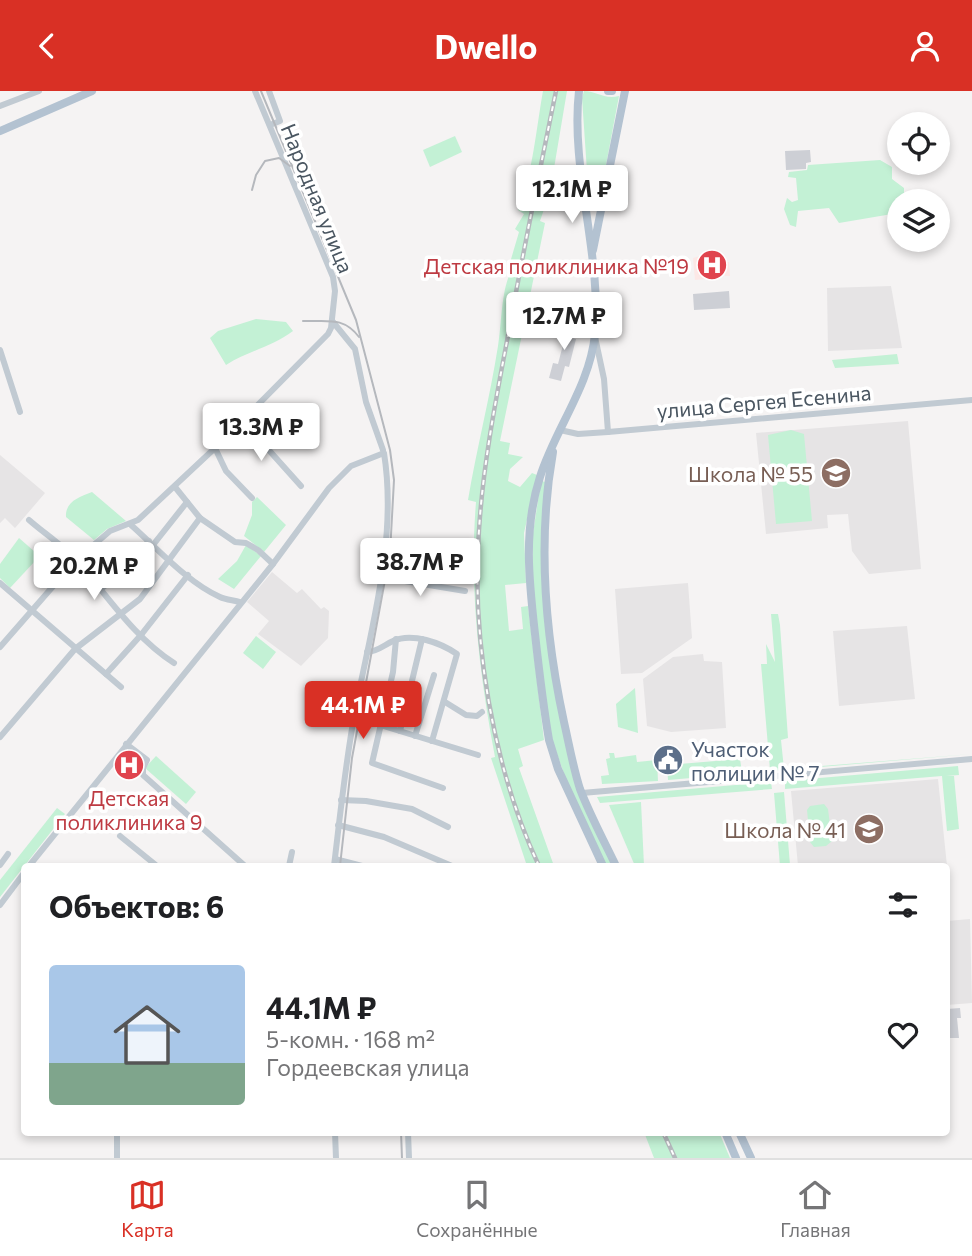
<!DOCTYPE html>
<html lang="ru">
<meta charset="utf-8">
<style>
body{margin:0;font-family:Commissioner,sans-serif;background:#f2f2f2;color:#202124;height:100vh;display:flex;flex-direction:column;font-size:26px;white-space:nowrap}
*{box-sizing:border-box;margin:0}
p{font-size:23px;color:#757577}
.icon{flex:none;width:38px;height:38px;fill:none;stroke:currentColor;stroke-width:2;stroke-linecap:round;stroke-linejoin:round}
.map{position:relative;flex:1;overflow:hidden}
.details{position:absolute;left:21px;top:772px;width:929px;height:273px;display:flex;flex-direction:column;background:#fff;border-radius:7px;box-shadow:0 4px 10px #0003}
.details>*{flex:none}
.controls{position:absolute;left:887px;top:21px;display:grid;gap:14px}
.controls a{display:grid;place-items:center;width:63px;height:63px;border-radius:50%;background:#fff;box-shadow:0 4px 10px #0003;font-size:35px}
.price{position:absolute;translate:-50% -60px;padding:0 16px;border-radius:7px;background:#fff;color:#222;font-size:23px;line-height:46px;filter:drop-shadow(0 2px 4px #0008)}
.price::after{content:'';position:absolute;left:50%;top:42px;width:21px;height:16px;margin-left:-10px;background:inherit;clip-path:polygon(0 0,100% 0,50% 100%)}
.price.current{background:#d93025;color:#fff}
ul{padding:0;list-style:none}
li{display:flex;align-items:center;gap:21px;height:175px;padding:0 28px}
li+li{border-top:2px solid #e0e0e0}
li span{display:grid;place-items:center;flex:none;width:196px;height:140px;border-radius:7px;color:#555}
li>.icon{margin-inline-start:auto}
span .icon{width:84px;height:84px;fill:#fffc;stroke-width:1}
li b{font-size:30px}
h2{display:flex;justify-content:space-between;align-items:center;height:84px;padding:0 28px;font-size:30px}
header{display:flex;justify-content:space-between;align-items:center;height:91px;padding:0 28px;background:#d93025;color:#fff;font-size:32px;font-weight:700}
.tab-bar{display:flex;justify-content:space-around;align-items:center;height:98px;border-top:2px solid #e0e0e0;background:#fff;font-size:19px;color:#757577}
.tab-bar a{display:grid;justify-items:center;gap:4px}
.tab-bar .current{color:#d93025}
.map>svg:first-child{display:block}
</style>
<header><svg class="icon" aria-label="back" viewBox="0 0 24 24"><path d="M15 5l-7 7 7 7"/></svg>Dwello<svg class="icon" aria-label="person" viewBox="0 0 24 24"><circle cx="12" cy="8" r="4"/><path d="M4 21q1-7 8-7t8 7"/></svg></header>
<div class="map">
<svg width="972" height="1067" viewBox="0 0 972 1067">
<rect width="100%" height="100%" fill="#f5f3f3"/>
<g fill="#e6e4e5">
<path d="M891 195 902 257 828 260 827 197Z"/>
<path d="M908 330 921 478 869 483 852 460 848 423 827 424 828 437 766 443 756 342Z"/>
<path d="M0 364 45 402 15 437 5 427 0 432Z"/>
<path d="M272 481 297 502 302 498 321 518 324 516 329 520 328 547 301 575 258 543 269 530 247 511Z"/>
<path d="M688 492 692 547 642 582 621 583 615 498Z"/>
<path d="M907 535 915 608 839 615 833 540Z"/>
<path d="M703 563 704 570 722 571 726 637 671 641 647 635 643 588 673 566Z"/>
<path d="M938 688 947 775H798L791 700Z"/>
<path d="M970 828 972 912 947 914V830Z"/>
</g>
<path fill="#fce8e6" d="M710 162 711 166 723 165 724 171H729L730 185H725L724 181 715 182V187L695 189 693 167Z"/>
<g fill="#c3f1d5">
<path d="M543 0H567L550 101 540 130 545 132 500 350 510 352 508 363 523 366 510 378 508 390 520 396 532 382 537 384 524 442 526 492 505 494 509 540 523 538 521 516 528 515 544 649 518 658 523 675 519 677 554 775H527L491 667 495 666C479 581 469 498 476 411L468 409C477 356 490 306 498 255 502 231 501 195 513 177L509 175 519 141 515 138 524 123 518 119C533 81 536 39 543 0Z"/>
<path d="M584 0C597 0 604 9 619 5L603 90 600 97 594 100 588 95 582 7Z"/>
<path d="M455 45 462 61 430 76 423 59Z"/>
<path d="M880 69 892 76V88L904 97V106L892 123 839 132 829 117 798 120 796 136 790 134 784 118 787 107 792 111 798 109 796 87 788 86 789 81 807 79 808 74Z"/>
<path d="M256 228 286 231 293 240C272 256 248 260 226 274L210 247 218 240Z"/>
<path d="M897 263 899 273 835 277 832 269Z"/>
<path d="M791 339 804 343 812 430 776 433 768 344Z"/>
<path d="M541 390 546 391 542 467 570 671 613 775H606L570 699 553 652 546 619 532 492 533 442Z"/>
<path d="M92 401 126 430 107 438 94 449 66 426C65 410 80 406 92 401Z"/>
<path d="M257 406 286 434 264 461 244 445 252 424V411Z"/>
<path d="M19 447 35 461 36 469 10 497 0 487V473Z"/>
<path d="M246 454 261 465 234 498 218 488 237 470Z"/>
<path d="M771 523H778L780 534 788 647 781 649 784 678 972 663 668 689 667 674 740 668 742 681 770 679 761 573H767L766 553 775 571Z"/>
<path d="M256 545 276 561 263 578 243 562Z"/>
<path d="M635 597 638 642 618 636 616 613Z"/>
<path d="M609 662H614L615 667 636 664 637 671 657 669 658 690 602 693 601 685 609 684 606 668 610 667Z"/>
<path d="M156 665 196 701 186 713 145 677Z"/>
<path d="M958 675 959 684 946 685H954L959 738 947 740 942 685 785 698V690Z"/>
<path d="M771 691 772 698 600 712 597 706Z"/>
<path d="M784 701 790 774 780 775 774 702Z"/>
<path d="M641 711 644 775H635L609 714Z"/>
<path d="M824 713 828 718 832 750 826 755 814 756 810 751 807 719 810 715Z"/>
<path d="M57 717 65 723 0 806V789Z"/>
<path d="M644 1041H719L730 1067H654Z"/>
</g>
<g fill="#cdcfd5">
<path d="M810 59 811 71 806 72V78L786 79 785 60Z"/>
<path d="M729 200 730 217 694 219 693 203Z"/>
<path d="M564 230 575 233 571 247 576 248 569 276 565 275 561 290 549 287 553 272 558 273 565 246 560 245Z"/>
<path d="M960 917 961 927H957L959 947H950L947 918Z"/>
</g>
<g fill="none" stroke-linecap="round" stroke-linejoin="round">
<g stroke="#c1cad2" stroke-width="6">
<path d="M269 0 280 30 270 34"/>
<path d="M0 15 39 0"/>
<path d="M333 231 355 258 366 311 383 359"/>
<path d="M595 246 604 288 608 341"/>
<path d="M0 259 20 321"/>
<path d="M242 329 301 395"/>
<path d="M560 339 578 343 608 341 972 309"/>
<path d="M215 357 226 380 252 407"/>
<path d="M175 396 200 427 235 451 246 452 258 459 273 473"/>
<path d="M29 429C45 443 65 456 79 472 109 507 135 547 174 572"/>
<path d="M131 434C157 457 188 492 220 506 226 509 234 509 240 511"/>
<path d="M153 454 187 411"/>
<path d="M384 459 454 466"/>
<path d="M381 486 465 500"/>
<path d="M0 492 121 596"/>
<path d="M101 498 122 481 149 450"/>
<path d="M396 548 393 581 372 672 443 697"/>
<path d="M0 556 76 469 110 440 138 429 215 357 328 243 331 237 335 200 333 186 255 0"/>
<path d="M367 561C377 561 384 554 393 550 412 541 441 552 457 563L432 650"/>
<path d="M106 583 141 544 188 484"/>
<path d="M445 611 466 624 477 625 482 621"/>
<path d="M354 626 478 664"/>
<path d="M400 640 422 548"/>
<path d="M415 645 434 584"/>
<path d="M0 646 75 558 140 508 200 427"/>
<path d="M126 653 147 669 143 677V684L245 775"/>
<path d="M582 702 972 668"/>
<path d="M341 709 366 710 412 718 448 736"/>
<path d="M338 734 384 746 452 775"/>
<path d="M120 745 157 775"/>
<path d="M335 768 362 775"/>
<path d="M0 774 8 763"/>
<path d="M29 775 273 473 329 397 351 375 384 362C398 450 370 540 354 626 345 676 340 725 334 775"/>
<path d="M289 775 292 761"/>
<path d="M0 814 24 782"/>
<path d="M335 1041 336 1067"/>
<path d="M408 1041 409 1067"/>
<path d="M117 1067V1041"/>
</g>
<g stroke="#b3c2d1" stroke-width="8">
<path d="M579 0C570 78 602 165 595 243 590 295 555 338 540 386 523 438 529 490 535 543 539 579 543 614 549 649L558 678 603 775"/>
<path d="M608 0H612"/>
<path d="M0 40 92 0"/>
<path d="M584 100 597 104 604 102"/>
<path d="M593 159 625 0"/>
<path d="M553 361C537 451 545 543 564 631 569 653 573 676 580 698 590 724 604 750 616 775"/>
<path d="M725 1041 736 1067"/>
<path d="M739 1041 751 1067"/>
</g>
<g stroke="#b5b8bd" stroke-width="2">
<path d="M261 0 356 229 390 359 394 389 390 462 352 667 340 775"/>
<path d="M252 99 256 84 265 70 279 67 290 75"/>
<path d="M303 230C327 231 343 225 359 246"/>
<path d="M401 1041 402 1067"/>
</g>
<g stroke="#b5b8bd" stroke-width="4.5">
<g id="rail">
<path d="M539 775C493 677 471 547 479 439 483 375 495 313 507 250 522 166 539 83 556 0"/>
<path d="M663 1041 675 1067"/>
</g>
</g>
<use href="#rail" stroke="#fff" stroke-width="2" stroke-dasharray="5" stroke-linecap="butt"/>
</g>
<defs>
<g id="hospital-disc" transform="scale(1.575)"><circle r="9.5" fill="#e0444e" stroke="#fff"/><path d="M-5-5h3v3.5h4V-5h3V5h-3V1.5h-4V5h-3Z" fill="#fff"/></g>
<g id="school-disc" transform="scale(1.575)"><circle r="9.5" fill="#8d6e63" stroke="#fff"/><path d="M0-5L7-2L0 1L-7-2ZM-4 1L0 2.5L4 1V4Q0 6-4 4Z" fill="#fff"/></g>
<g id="civic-disc" transform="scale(1.575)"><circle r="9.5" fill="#5c6f8a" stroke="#fff"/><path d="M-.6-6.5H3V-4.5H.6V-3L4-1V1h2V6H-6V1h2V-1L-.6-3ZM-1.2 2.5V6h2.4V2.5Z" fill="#fff"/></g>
</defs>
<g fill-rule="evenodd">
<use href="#hospital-disc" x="712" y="174"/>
<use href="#school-disc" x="836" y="382"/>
<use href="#civic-disc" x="668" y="669"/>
<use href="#hospital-disc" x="129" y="674"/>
<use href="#school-disc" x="869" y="738"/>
</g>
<g text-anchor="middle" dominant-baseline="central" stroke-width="7" stroke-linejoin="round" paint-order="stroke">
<g font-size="21" fill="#4a5661" stroke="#fff">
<text transform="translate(318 107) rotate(68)">Народная улица</text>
<text transform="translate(764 310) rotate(-5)">улица Сергея Есенина</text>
</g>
<g font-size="21" fill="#be3a42" stroke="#fff" text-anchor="end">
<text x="689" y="174">Детская поликлиника №19</text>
<text x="129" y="706" text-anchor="middle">Детская<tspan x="129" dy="24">поликлиника 9</tspan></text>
</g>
<g font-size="21" fill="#785e54" stroke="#fff" text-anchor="end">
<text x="813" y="382">Школа № 55</text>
<text x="846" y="738">Школа № 41</text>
</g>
<g font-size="21" fill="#4e5e75" stroke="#fff" text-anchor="start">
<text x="691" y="657">Участок<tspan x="691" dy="24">полиции № 7</tspan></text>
</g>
</g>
</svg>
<div class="controls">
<a><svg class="icon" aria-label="locate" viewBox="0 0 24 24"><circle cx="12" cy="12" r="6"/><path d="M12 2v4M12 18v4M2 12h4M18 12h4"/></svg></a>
<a><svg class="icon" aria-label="layers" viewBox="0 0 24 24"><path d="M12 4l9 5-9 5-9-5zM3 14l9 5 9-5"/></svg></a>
</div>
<b class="price" style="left:572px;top:134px">12.1M ₽</b>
<b class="price" style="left:564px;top:261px">12.7M ₽</b>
<b class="price" style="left:261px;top:372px">13.3M ₽</b>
<b class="price" style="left:420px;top:507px">38.7M ₽</b>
<b class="price" style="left:94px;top:511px">20.2M ₽</b>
<b class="price current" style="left:363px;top:650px">44.1M ₽</b>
<section class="details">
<h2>Объектов: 6<svg class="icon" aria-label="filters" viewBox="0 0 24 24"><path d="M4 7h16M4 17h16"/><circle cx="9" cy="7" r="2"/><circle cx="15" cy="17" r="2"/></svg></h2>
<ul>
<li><span style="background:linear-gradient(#a9c7e8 70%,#7fa58c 0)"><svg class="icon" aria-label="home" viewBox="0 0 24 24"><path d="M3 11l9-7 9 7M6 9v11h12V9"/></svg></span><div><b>44.1M ₽</b><p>5-комн. · 168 m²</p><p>Гордеевская улица</p></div><svg class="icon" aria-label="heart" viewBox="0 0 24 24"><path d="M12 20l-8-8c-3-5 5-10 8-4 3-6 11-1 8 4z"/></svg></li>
</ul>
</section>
</div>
<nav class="tab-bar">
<a class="current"><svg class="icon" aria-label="map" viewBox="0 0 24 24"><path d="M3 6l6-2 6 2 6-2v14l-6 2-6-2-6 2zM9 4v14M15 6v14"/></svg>Карта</a>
<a><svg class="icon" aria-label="saved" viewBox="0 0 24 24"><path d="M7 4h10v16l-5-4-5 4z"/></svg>Сохранённые</a>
<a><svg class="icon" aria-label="home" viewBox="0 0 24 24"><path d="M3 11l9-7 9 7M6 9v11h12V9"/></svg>Главная</a>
</nav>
